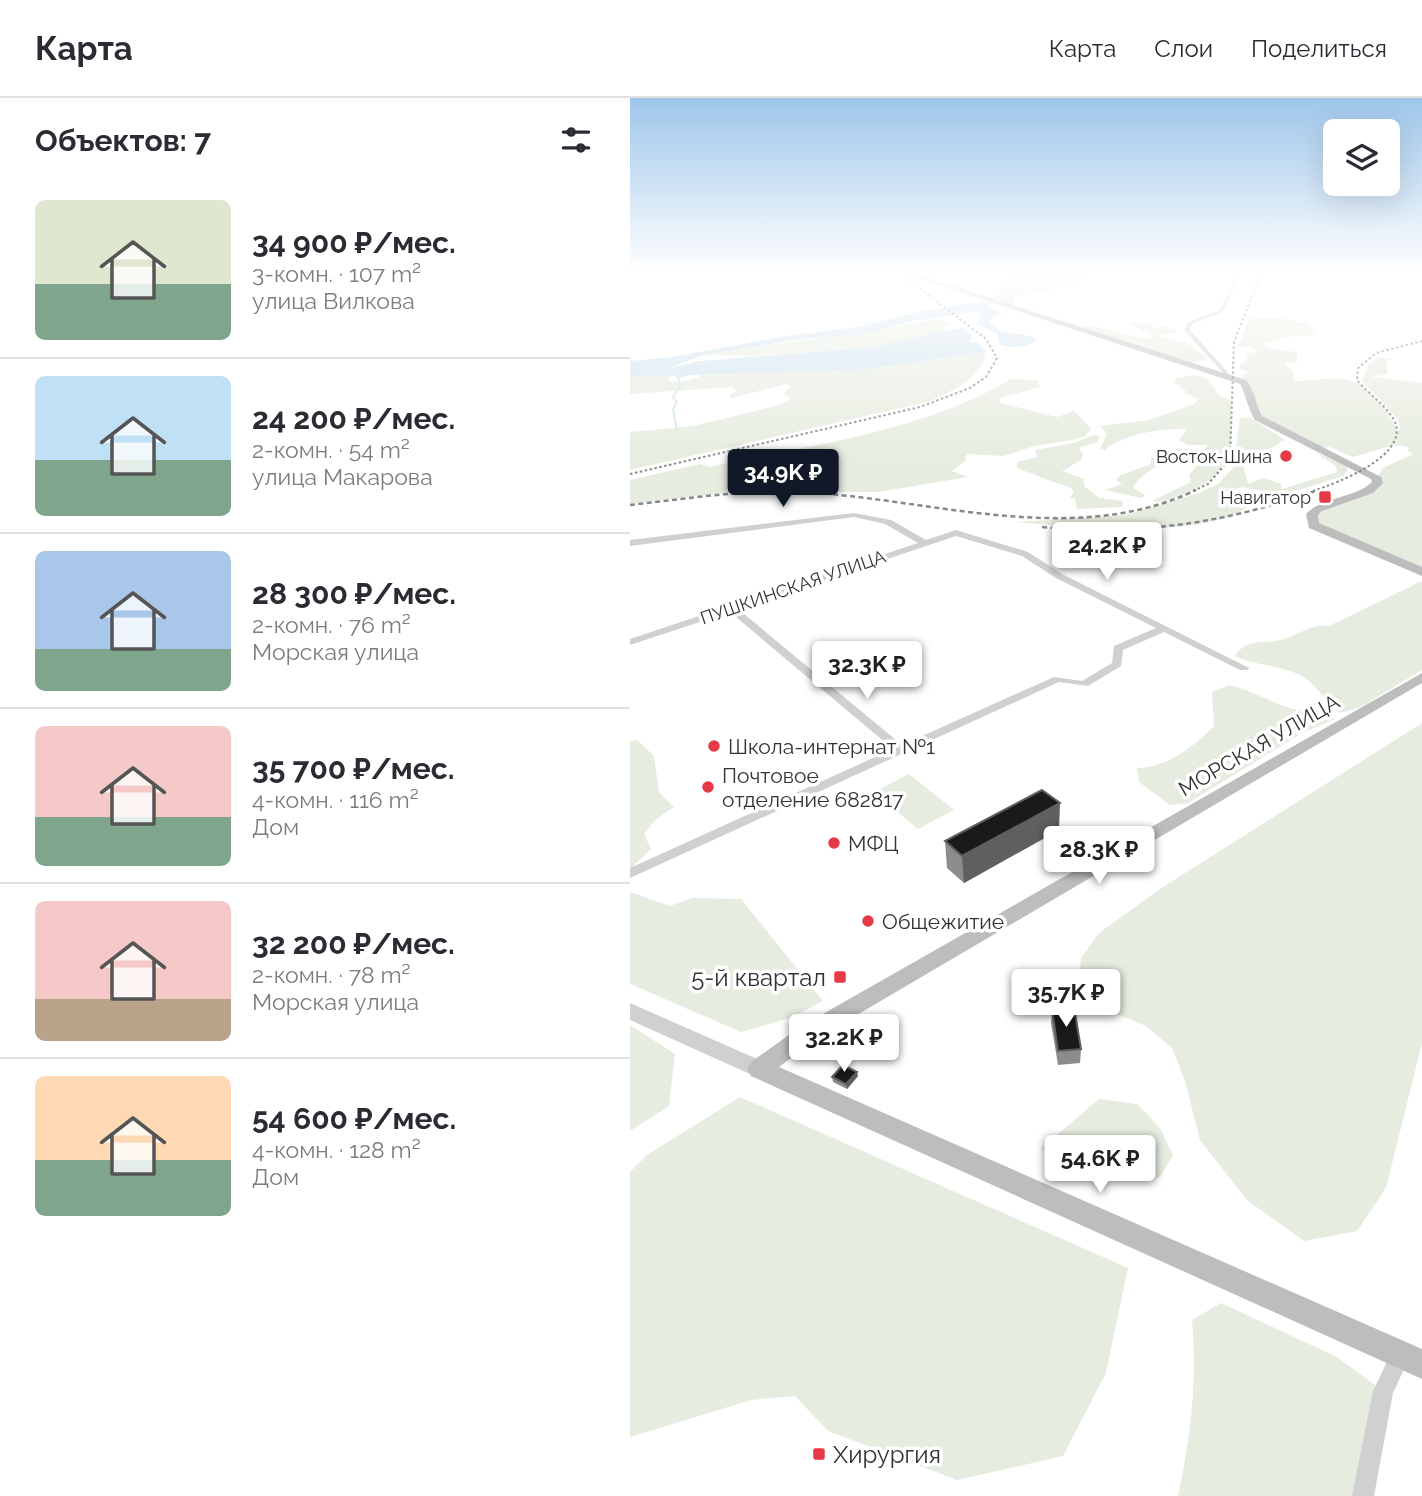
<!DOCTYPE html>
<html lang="ru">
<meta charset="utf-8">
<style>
body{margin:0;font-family:Raleway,sans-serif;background:#f7f7f7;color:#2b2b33;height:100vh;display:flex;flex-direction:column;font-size:26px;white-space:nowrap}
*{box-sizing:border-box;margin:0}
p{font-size:23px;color:#7c7c81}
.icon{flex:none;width:38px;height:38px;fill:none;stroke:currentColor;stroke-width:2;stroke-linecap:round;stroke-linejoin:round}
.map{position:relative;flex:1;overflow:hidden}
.drawer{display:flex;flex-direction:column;background:#fff;width:630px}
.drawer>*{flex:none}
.buttons{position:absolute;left:693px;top:21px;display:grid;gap:14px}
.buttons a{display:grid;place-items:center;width:77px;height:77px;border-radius:10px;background:#fff;box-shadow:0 7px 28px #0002;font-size:35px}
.price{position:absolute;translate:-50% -60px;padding:0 16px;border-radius:7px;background:#fff;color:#222;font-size:23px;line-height:46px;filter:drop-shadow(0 2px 4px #0008)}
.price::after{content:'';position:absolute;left:50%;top:42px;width:21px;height:16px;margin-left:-10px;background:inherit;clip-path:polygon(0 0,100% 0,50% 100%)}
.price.current{background:#111827;color:#fff}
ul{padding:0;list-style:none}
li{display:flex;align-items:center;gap:21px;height:175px;padding:0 35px}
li+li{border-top:2px solid #e1e1e2}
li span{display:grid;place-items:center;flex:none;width:196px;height:140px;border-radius:10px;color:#555}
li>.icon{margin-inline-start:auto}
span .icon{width:84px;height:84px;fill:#fffc;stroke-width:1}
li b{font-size:30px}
h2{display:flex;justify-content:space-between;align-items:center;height:84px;padding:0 35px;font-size:30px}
header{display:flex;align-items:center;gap:42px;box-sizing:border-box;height:98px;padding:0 35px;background:#fff;border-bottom:2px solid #e1e1e2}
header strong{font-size:33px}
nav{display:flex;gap:38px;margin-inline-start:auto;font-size:24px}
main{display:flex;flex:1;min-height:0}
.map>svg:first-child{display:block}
</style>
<header>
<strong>Карта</strong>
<nav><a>Карта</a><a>Слои</a><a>Поделиться</a></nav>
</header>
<main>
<section class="drawer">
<h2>Объектов: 7<svg class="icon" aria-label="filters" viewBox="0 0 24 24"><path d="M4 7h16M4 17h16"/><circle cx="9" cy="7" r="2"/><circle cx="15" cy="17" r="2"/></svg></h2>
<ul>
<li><span style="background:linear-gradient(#dfe7d0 60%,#7fa58c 0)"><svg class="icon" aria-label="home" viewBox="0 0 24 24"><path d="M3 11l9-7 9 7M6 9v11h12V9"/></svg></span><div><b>34 900 ₽/мес.</b><p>3-комн. · 107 m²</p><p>улица Вилкова</p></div></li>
<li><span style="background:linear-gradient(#bfe0f5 60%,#7fa58c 0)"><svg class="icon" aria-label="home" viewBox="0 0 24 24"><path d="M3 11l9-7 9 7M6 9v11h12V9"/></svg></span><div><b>24 200 ₽/мес.</b><p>2-комн. · 54 m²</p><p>улица Макарова</p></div></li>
<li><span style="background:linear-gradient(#a9c7e8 70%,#7fa58c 0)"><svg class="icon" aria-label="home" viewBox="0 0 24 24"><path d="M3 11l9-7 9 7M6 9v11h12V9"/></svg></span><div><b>28 300 ₽/мес.</b><p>2-комн. · 76 m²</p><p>Морская улица</p></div></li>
<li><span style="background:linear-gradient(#f6c9c9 65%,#7fa58c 0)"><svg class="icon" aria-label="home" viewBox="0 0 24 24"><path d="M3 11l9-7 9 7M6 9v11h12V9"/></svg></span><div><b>35 700 ₽/мес.</b><p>4-комн. · 116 m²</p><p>Дом</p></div></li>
<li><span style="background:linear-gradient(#f6c9c9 70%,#b9a48a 0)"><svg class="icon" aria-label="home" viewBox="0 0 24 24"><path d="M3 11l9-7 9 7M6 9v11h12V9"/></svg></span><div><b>32 200 ₽/мес.</b><p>2-комн. · 78 m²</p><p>Морская улица</p></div></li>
<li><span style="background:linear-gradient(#ffd9b3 60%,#7fa58c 0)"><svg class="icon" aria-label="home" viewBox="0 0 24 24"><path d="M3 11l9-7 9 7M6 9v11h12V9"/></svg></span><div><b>54 600 ₽/мес.</b><p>4-комн. · 128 m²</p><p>Дом</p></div></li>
</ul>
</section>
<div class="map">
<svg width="792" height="1398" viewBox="0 0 792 1398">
<rect width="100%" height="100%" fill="#fff"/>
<g fill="#e6ecdf">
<path d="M650 220 680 226 684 237 662 238 634 246 637 250 667 254 668 263 654 266 663 273 664 283C680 283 699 279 714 281 736 284 763 315 767 335L770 329 766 319 732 283 739 266 748 259 762 261 756 264 758 276 741 279 792 285V474L691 433 682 416 739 393 753 370 783 356 778 353V349L764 347 723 359 700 349 687 350 633 324 613 284 612 277 620 274 611 272 610 267 617 262 616 255 628 254 620 249H608L619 221Z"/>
<path d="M307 221 320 226 308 237 242 249 122 258 77 257C154 243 231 236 307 221Z"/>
<path d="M500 224 523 227 521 229 531 231V228L547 231 545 235 527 238 559 246 578 261 561 265 452 229C462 224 502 240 521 241V236L499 226Z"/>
<path d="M356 253C355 279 321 293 301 303L0 372V334L63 328 149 307 161 301 153 296 162 288 156 286 102 300 98 298 106 294 103 289 0 296V278L43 277 37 282 49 285 69 279 70 276 241 271Z"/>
<path d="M563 277 578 281C586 292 585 298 601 301 603 348 604 376 554 396 544 400 533 406 522 403L561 384 559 377 572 362 570 358C550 355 511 371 503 390L515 397 511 400 475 392 492 386 486 382 489 378 521 366V360L546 351 574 352 578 347H558L549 342 557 331C527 330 502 335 476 350L477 353 470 351 477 336 470 328 519 322 564 306 569 301 556 296 555 292 543 284 546 280Z"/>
<path d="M381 281 407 282 410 289 369 300 371 305 427 319 444 313 461 331 455 338 443 342 404 348 374 358 337 356 335 363 322 373 338 379 248 394H102L0 406V382L70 366 79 369C179 347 293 334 381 281Z"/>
<path d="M620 319 655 342C649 344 645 348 641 350 624 356 624 349 613 367L618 386 633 380 651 386 652 391 707 374 706 368 686 355 716 367 718 372 713 378 644 400 643 395 612 389 592 397 623 405C582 443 439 429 385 424L495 417 569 395 588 386 603 370 610 320Z"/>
<path d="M463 337 470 338 467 344 449 350 453 356 451 362 432 373 454 381V388L469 400 493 403 492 409 447 411 445 401 440 399 444 395 441 390C422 384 406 377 387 370V364L407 359 405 352 444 345Z"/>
<path d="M792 483V572L731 609 710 615C695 606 690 589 675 580 652 566 628 569 605 558 615 540 635 546 651 542 668 538 681 525 699 528Z"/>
<path d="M599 587C626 593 646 609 673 613 687 615 694 613 705 621L672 635 558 705 540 707 509 684 507 670C536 670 565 648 584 628L582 594Z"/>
<path d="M792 625V945L756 1090 727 1133 674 1143 617 1102 570 1042 555 983 542 950 516 928 460 905 449 880 451 860 469 835 533 789Z"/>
<path d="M7 642 24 658 29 694 44 709 25 722 14 736 21 751 0 771V643Z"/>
<path d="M279 676 324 712 288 731 244 694Z"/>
<path d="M0 794 40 808 62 800 111 801 193 903 160 920 111 934 0 886Z"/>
<path d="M0 927 45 956 39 1008 0 1033Z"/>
<path d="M110 999 498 1170 476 1275 433 1358 327 1382 198 1333 165 1298 121 1302 0 1339V1074L17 1057Z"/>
<path d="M469 1001 507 1006 530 1030 543 1057 530 1079C486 1090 449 1073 411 1051Z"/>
<path d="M591 1205 707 1259 753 1293 733 1398H548C561 1337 567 1285 562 1222Z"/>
</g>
<path fill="#cfe2ee" d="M384 173H413L409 179 422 180 443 176 442 173 456 176C449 188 397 197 383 198L386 209 371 204 356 207 373 216 358 222C374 242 384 230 407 241 400 249 381 251 370 247L367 236 347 225 352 216 345 214 282 223 234 236 171 241 70 258 39 270 70 263 242 249 332 230 342 237 339 244 348 245 356 253 345 255 241 271 62 277 48 280 43 277 0 278V263L42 259 157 238 228 229 297 212 363 202 360 199 372 196 369 192 381 182Z"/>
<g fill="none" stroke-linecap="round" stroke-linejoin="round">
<path stroke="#cfe2ee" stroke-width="2" d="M47 333 43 312 47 304 43 299 51 287 48 280"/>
<g fill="#d0d0d0" fill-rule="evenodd">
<path d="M609 173H613L593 214 562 226 560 232 600 277 598 280 554 232 558 224 589 212Z"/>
<path d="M224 415 261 422 296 442 326 432 398 454 432 476 619 570 618 572H610L534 534 493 552 491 568 458 588 429 584 0 780V770L263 651 100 514 0 547V541L288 445 255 426 224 419 0 448V442ZM326 438 392 458 426 480 526 530 484 548 482 565 452 583 424 579 272 647 108 511Z"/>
<path d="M771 1246 778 1249 781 1256 763 1295 744 1398H722L743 1293 764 1249Z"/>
</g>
<path fill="#d0d0d0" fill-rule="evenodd" d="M0 905 136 965 139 971 136 977 129 980 122 977 0 922Z"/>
<g fill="#bdbdbd" fill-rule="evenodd">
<path d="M266 173H277L616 282C625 292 625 306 632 318L751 379 753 385 743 395 692 413 688 417 689 425 792 469V478L679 430 676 416C693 398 724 401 742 384L741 381 625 322C618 311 614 291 610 286Z"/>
<path d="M792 575V585L186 941 149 969 792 1251V1281L121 978 117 971 121 964 170 929Z"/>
</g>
<g stroke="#888" stroke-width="2" stroke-dasharray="2.5 2.5" stroke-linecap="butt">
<path d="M0 376 290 309 340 290 356 279 367 260 356 241 267 173"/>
<path d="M563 393 578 386 600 361 604 244 632 173"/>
<path d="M683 393C707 385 782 357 764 322 755 306 738 296 727 282L728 270 746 255 792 243"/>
</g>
<g stroke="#888" stroke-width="2.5" stroke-dasharray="5 3.5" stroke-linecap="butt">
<path d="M0 407C56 401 114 391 171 394 299 400 443 451 566 392"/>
<path d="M412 429C513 437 593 426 688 392"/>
</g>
</g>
<g fill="#8c8c8c">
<path d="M429 732 334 785 317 770 315 743Z"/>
<path d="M422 911 451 951 450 965 428 967 421 925Z"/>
<path d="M228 978 217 991 203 984 202 979Z"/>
</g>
<g fill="#5f5f5f">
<path d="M430 705 429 732 334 785 332 758Z"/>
<path d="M227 974 228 978 217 991 216 986Z"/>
</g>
<g fill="#1a1a1a" stroke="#5f5f5f" stroke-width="2">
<path d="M412 692 430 705 332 758 315 743Z"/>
<path d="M444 909 451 951 428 953 422 911Z"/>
<path d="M213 967 227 974 216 986 202 979Z"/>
</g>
<linearGradient id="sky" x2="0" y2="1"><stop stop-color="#9ec6ea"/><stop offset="0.47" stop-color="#fff"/><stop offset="1" stop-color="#fff" stop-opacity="0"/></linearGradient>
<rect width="792" height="369" fill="url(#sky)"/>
<g fill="#e63946" stroke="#fff" stroke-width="2.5">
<circle cx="656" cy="358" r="7"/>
<rect x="688" y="392" width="14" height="14" rx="3.5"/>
<circle cx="84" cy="648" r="7"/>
<circle cx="78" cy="689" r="7"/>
<circle cx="204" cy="745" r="7"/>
<circle cx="238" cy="823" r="7"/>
<rect x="203" y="872" width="14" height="14" rx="3.5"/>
<rect x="182" y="1349" width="14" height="14" rx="3.5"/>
</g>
<g text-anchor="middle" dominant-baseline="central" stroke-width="7" stroke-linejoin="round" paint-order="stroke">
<g font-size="18" fill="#333" stroke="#fff" text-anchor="end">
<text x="642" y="358">Восток-Шина</text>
<text x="681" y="399">Навигатор</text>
</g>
<g font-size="18" fill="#333" stroke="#fff">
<text transform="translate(163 489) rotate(-19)">ПУШКИНСКАЯ УЛИЦА</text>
</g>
<g font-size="21" fill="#333" stroke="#fff">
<text transform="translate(629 647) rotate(-30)">МОРСКАЯ УЛИЦА</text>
</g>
<g font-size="21" fill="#333" stroke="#fff" text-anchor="start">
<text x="98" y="648">Школа-интернат №1</text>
<text x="92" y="677">Почтовое<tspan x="92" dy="24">отделение 682817</tspan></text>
<text x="218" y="745">МФЦ</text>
<text x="252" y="823">Общежитие</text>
</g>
<g font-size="24" fill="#333" stroke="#fff" text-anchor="end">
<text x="196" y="879">5-й квартал</text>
<text x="203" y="1356" text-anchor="start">Хирургия</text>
</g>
</g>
</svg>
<div class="buttons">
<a><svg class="icon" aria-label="layers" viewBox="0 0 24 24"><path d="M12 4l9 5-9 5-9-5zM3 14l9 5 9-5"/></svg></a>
</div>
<b class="price current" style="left:153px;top:411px">34.9K ₽</b>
<b class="price" style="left:477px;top:484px">24.2K ₽</b>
<b class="price" style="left:237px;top:603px">32.3K ₽</b>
<b class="price" style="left:469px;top:788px">28.3K ₽</b>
<b class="price" style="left:436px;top:931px">35.7K ₽</b>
<b class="price" style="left:214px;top:976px">32.2K ₽</b>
<b class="price" style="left:470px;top:1097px">54.6K ₽</b>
</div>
</main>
